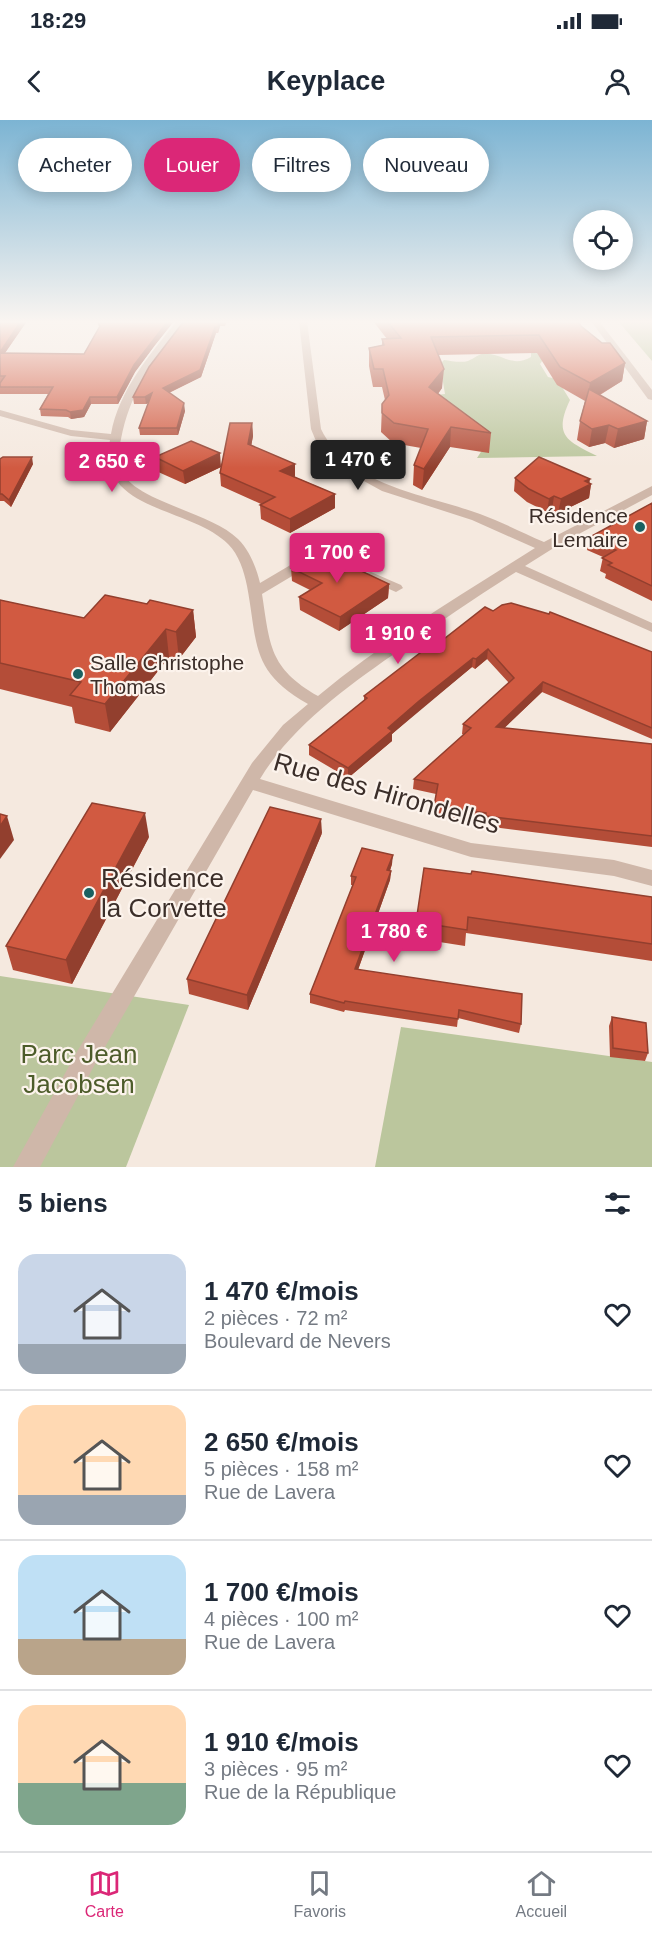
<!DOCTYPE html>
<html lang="fr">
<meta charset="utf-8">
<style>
body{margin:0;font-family:Helvetica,sans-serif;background:#f2f2f3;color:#1f2937;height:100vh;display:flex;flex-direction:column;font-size:22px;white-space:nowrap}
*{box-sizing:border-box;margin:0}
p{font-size:20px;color:#747a83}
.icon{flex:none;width:33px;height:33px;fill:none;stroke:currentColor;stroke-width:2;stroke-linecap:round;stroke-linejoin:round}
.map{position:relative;height:1047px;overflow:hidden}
.details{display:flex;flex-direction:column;background:#fff;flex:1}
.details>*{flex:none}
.banner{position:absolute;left:18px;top:18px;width:616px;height:54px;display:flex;gap:12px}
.fabs{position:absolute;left:573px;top:90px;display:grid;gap:12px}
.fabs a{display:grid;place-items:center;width:60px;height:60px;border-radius:50%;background:#fff;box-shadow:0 3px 15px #0003;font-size:30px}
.price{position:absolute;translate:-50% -51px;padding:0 14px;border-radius:6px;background:#db2777;color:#fff;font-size:20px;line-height:39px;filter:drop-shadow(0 2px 3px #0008)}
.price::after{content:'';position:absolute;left:50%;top:36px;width:18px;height:14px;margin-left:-9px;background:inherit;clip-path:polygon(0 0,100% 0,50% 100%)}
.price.selected{background:#222;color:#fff}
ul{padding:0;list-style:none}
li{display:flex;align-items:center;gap:18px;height:150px;padding:0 18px}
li+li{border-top:2px solid #e0e1e3}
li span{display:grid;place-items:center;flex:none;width:168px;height:120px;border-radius:18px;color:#555}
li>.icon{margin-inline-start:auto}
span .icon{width:72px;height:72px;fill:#fffc;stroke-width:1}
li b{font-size:26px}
h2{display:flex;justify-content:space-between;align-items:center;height:72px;padding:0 18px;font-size:26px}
.tag{padding:0 21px;border-radius:27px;background:#fff;box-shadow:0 3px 15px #0003;font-size:21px;line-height:54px}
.tag.selected{background:#db2777;color:#fff}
.status{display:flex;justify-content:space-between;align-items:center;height:42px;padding:0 30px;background:#fff;direction:ltr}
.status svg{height:16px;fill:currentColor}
header{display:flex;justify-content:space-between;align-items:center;height:78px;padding:0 18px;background:#fff;font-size:27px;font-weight:800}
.dock{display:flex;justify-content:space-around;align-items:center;height:84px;border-top:2px solid #e0e1e3;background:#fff;font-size:16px;color:#747a83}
.dock a{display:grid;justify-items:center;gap:3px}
.dock .selected{color:#db2777}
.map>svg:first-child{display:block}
</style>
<div class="status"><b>18:29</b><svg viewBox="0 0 49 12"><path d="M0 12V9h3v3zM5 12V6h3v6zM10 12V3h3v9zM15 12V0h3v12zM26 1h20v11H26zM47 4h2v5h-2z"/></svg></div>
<header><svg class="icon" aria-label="back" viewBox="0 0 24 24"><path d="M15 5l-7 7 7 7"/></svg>Keyplace<svg class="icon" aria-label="person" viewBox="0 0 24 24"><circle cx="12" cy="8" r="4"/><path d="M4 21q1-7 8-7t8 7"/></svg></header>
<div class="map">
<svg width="652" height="1047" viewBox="0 0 652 1047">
<rect width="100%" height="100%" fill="#f5e9df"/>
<g fill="#bbc69d">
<path d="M618 201H652V241Z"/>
<path d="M531 231 545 234 546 236 540 244 548 257 557 259 570 280C553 316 567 321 597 336L477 338 486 324 427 276 445 274 440 244 444 240C451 241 461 243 468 241 476 238 479 232 490 234 505 236 513 247 531 237Z"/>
<path d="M0 856 189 885 126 1047H0Z"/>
<path d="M401 907 652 942V1047H375Z"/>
</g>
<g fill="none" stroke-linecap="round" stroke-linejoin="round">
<g fill="#cfb7a9" fill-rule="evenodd">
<path d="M177 201H186C172 221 155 239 143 260 132 279 125 298 121 319 119 328 117 338 120 347 129 381 210 391 238 419 250 431 256 447 260 463L304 437H314L316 440 314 443 262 474C270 525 269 548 318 576 385 520 462 474 535 428L472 400 382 371 353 355 331 339 318 326 311 309 299 201H307L321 309C349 367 426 374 480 394 502 402 523 413 544 422L652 366V375L560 424 525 446 652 503V512L516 452C477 476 439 503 401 529 350 565 293 604 260 659L471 723 614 740 652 750V766L614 756 471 737 253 670 94 946 40 1047H13L78 930 252 643 283 605 308 584C250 551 258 524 247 466 244 451 239 435 228 424 190 386 96 392 110 320L71 316 0 296V290L71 310 111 314C119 270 150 234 177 201Z"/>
<path d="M591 201H599L652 270V280L648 279Z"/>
<path d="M371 452 401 465 403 468 396 472 366 459 364 456 366 453Z"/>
</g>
</g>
<g fill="#b44d38">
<path d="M0 201H27L5 233 84 234 99 207 97 201H174L155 225 135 252 118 284H91L84 297 71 299 68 297 41 296 40 289 48 274H0Z"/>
<path d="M184 201H227L225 206H220L218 213H216L201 257 169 273 185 291 178 315H140L139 308 149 283 146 284H134L133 277Z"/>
<path d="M373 201H578L581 206 625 243 622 261 600 275 647 301 644 319 614 328 605 323 589 327 577 320 580 301 585 281 557 265 537 233 438 235 442 268 438 274 491 313 489 333 450 327 422 370 413 365 414 345 421 328 393 323 381 312 382 284 385 280 382 267H373L369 246V228L382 225V219H387Z"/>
<path d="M252 303 253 316 251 326 295 357 335 374V388L290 413 261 399 260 385 261 384 221 366 220 353 221 347 185 364 156 351 155 337 221 346Z"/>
<path d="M0 339 33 344 11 387 4 381H0Z"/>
<path d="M515 358 589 363 591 364 589 378 558 393 552 390 547 392 527 382 514 371Z"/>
<path d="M652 383V481L605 458 606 454 600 451 603 437 587 430 590 417Z"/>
<path d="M291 448 389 464 388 478 339 511 300 490 299 477 310 470 292 461Z"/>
<path d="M0 480 84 498 147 484 193 490 196 517 179 539 169 537 110 612 75 603 72 587 0 569Z"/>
<path d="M493 491 652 532V619L542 572 504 608 652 624V727L485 706V703L433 696 436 674 413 669 414 659 464 615 462 614 463 604 509 563 487 539 475 549 472 547 418 591 392 614V621L348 658 309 635V625L364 581V576L440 522Z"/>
<path d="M322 713 248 890 189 874 187 859Z"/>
<path d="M149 717 72 864 13 850 6 826Z"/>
<path d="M392 744 390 751H391L390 760 358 850 521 904 519 913 458 898 457 907 345 890 344 892 310 883V874L353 765H351V756Z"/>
<path d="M652 777V841L466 813 465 826 414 818 416 802Z"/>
<path d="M612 897 648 933 645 941 610 937 609 906Z"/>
</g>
<g fill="#923f2e">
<path d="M21 201H27L0 240V232Z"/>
<path d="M168 201H174L155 225 135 252 118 284 117 277 134 245Z"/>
<path d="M220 201V206L218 213V207Z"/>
<path d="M215 207 216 213 201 257 164 275 163 268Z"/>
<path d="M625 243 622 261 587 282 590 263Z"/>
<path d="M444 249 442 268 428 286 429 267Z"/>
<path d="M152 273 153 280 146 284 145 277Z"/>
<path d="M90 277 91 284 84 297 71 299 70 292Z"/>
<path d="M184 283 185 291 178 315 177 308Z"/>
<path d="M647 301 644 319 614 328 618 309Z"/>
<path d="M252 303 253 316 249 337 248 324Z"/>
<path d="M609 305 605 323 589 327 592 309Z"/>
<path d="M451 307 450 327 422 370 424 349Z"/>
<path d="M220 333 221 347 185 364 183 351Z"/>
<path d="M32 337 33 344 11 387 9 380Z"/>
<path d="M295 344V357L280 351Z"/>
<path d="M590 359 589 366 591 364 589 378 558 393 561 379 585 361Z"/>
<path d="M335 374V388L290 413V399Z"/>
<path d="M554 376 552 390 547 392 549 379Z"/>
<path d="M389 464 388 478 339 511 340 497Z"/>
<path d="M193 490 196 517 179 539 176 512Z"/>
<path d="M166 509 169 537 110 612 105 584Z"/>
<path d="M488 529 487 539 475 549 476 539Z"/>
<path d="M473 538 472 547 392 614V621L348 658V648L388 608 419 581Z"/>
<path d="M543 562 542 572 495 617 496 607Z"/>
<path d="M145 693 149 717 72 864 66 840Z"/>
<path d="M7 696 14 720 0 739V706Z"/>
<path d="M321 699 322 713 248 890 247 875Z"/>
<path d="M393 735 392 744 387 759V750Z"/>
<path d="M391 751 390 760 355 858V849Z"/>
</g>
<g fill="#d15a41" stroke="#923f2e" stroke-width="1.5">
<path d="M0 201H21L0 232Z"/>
<path d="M98 201H168L134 245 117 277H90L83 290 70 292 66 290 40 289 53 267H0V263L5 256H0V233L84 234 100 206Z"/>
<path d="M184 201H219L218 207H215L200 250 163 268 184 283 177 308H139L152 273 145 277H133L149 247Z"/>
<path d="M387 201H578L581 206 602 223H610L625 243 590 263 560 247 539 215 431 217 444 249 429 267 491 313 451 307 424 349 414 345 428 309 394 303 382 293V284L389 275 383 249H374L369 228 384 225 382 219 401 218Z"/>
<path d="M589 269 647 301 618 309 609 305 592 309 580 301Z"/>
<path d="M230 303H252L248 324 295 344 280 351 335 374 290 399 260 385 275 377 220 353Z"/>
<path d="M191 321 220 333 183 351 155 337Z"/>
<path d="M3 337H32L9 380 2 374H0V339Z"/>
<path d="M539 337 590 359 585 361 591 364 561 379 554 376 549 379 529 369 515 358Z"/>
<path d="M652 383V466L608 445 612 443 602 438 616 430 590 417Z"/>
<path d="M319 431 389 464 340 497 299 477 322 463 291 448Z"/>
<path d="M105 475 147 484 150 480 193 490 176 512 166 509 105 584 70 575 81 562 0 543V480L84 498Z"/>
<path d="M511 483 549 494 550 492 652 532V608L543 562 496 607 652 624V716L486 696V693L434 686 438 664 414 659 471 608 463 604 514 558 488 529 476 539 473 538 419 581 388 608 392 611 348 648 309 625 367 578 364 576 437 520 440 522 485 487 493 491 502 485Z"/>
<path d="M92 683 145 693 66 840 6 826Z"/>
<path d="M270 687 321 699 247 875 187 859Z"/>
<path d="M0 694 7 696 0 706Z"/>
<path d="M362 728 393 735 387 750 391 751 355 849 522 874 521 904 459 890 458 899 345 881 344 883 310 874 356 757 351 756Z"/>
<path d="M424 748 471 754 472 751 652 777V824L468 797 467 810 416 802Z"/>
<path d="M612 897 646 903 648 933 613 928Z"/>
</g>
<linearGradient id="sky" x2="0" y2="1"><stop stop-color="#7cb4d3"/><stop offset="0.58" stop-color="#faf5f1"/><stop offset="1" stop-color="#faf5f1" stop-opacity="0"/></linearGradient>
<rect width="652" height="348" fill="url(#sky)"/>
<g fill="#1a6161" stroke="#fcf3ec" stroke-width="2">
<circle cx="640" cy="407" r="6"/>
<circle cx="78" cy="554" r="6"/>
<circle cx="89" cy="773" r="6"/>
</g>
<g text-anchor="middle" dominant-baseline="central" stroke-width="4.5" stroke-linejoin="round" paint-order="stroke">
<g font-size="21" fill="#3b2e29" stroke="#fcf3ec" text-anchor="end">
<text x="628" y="395">Résidence<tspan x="628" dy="24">Lemaire</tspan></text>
<text x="90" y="542" text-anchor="start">Salle Christophe<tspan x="90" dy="24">Thomas</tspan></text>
</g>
<g font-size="26" fill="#3b2e29" stroke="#fcf3ec">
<text transform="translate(387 673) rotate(16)">Rue des Hirondelles</text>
</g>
<g font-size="26" fill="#3b2e29" stroke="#fcf3ec" text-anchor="start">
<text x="101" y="758">Résidence<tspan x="101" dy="30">la Corvette</tspan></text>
</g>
<g font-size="26" fill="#4d5c2a" stroke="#fcf3ec">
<text x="79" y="934">Parc Jean<tspan x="79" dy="30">Jacobsen</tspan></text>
</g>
</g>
</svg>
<div class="fabs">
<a><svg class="icon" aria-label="locate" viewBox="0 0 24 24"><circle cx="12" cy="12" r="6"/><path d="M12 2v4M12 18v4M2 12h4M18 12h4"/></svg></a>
</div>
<b class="price selected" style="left:358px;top:371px">1 470 €</b>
<b class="price" style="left:112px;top:373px">2 650 €</b>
<b class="price" style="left:337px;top:464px">1 700 €</b>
<b class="price" style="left:398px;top:545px">1 910 €</b>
<b class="price" style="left:394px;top:843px">1 780 €</b>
<div class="banner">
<a class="tag">Acheter</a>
<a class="tag selected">Louer</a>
<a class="tag">Filtres</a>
<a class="tag">Nouveau</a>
</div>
</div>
<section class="details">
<h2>5 biens<svg class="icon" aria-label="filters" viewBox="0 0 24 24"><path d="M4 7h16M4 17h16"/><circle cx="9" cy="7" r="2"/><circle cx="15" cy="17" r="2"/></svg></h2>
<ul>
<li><span style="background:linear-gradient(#c9d6e8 75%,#9aa5b1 0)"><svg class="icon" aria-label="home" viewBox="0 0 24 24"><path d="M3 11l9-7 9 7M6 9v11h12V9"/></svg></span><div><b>1 470 €/mois</b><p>2 pièces · 72 m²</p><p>Boulevard de Nevers</p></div><svg class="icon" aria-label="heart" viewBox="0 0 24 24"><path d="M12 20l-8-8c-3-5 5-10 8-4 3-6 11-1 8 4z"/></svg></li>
<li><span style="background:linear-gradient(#ffd9b3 75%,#9aa5b1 0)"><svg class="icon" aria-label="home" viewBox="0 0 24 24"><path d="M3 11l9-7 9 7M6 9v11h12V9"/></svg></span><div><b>2 650 €/mois</b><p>5 pièces · 158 m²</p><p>Rue de Lavera</p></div><svg class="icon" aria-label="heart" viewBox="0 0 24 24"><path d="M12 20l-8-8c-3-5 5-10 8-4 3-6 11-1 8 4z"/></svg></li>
<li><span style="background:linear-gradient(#bfe0f5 70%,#b9a48a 0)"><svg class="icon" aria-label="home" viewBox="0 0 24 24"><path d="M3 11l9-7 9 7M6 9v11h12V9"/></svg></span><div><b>1 700 €/mois</b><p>4 pièces · 100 m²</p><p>Rue de Lavera</p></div><svg class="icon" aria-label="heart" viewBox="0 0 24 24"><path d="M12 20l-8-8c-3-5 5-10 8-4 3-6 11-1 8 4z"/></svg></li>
<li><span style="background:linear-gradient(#ffd9b3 65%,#7fa58c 0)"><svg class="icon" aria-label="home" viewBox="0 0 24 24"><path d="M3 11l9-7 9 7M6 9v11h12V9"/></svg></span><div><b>1 910 €/mois</b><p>3 pièces · 95 m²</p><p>Rue de la République</p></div><svg class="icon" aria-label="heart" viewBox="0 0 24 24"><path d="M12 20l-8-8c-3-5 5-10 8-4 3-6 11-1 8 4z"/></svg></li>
</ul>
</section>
<nav class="dock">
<a class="selected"><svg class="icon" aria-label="map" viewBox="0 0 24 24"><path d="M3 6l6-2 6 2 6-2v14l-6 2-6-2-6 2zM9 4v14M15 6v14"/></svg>Carte</a>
<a><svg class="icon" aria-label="saved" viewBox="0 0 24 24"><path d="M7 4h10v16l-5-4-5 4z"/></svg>Favoris</a>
<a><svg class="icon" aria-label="home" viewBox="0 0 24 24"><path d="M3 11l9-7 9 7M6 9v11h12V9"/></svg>Accueil</a>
</nav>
